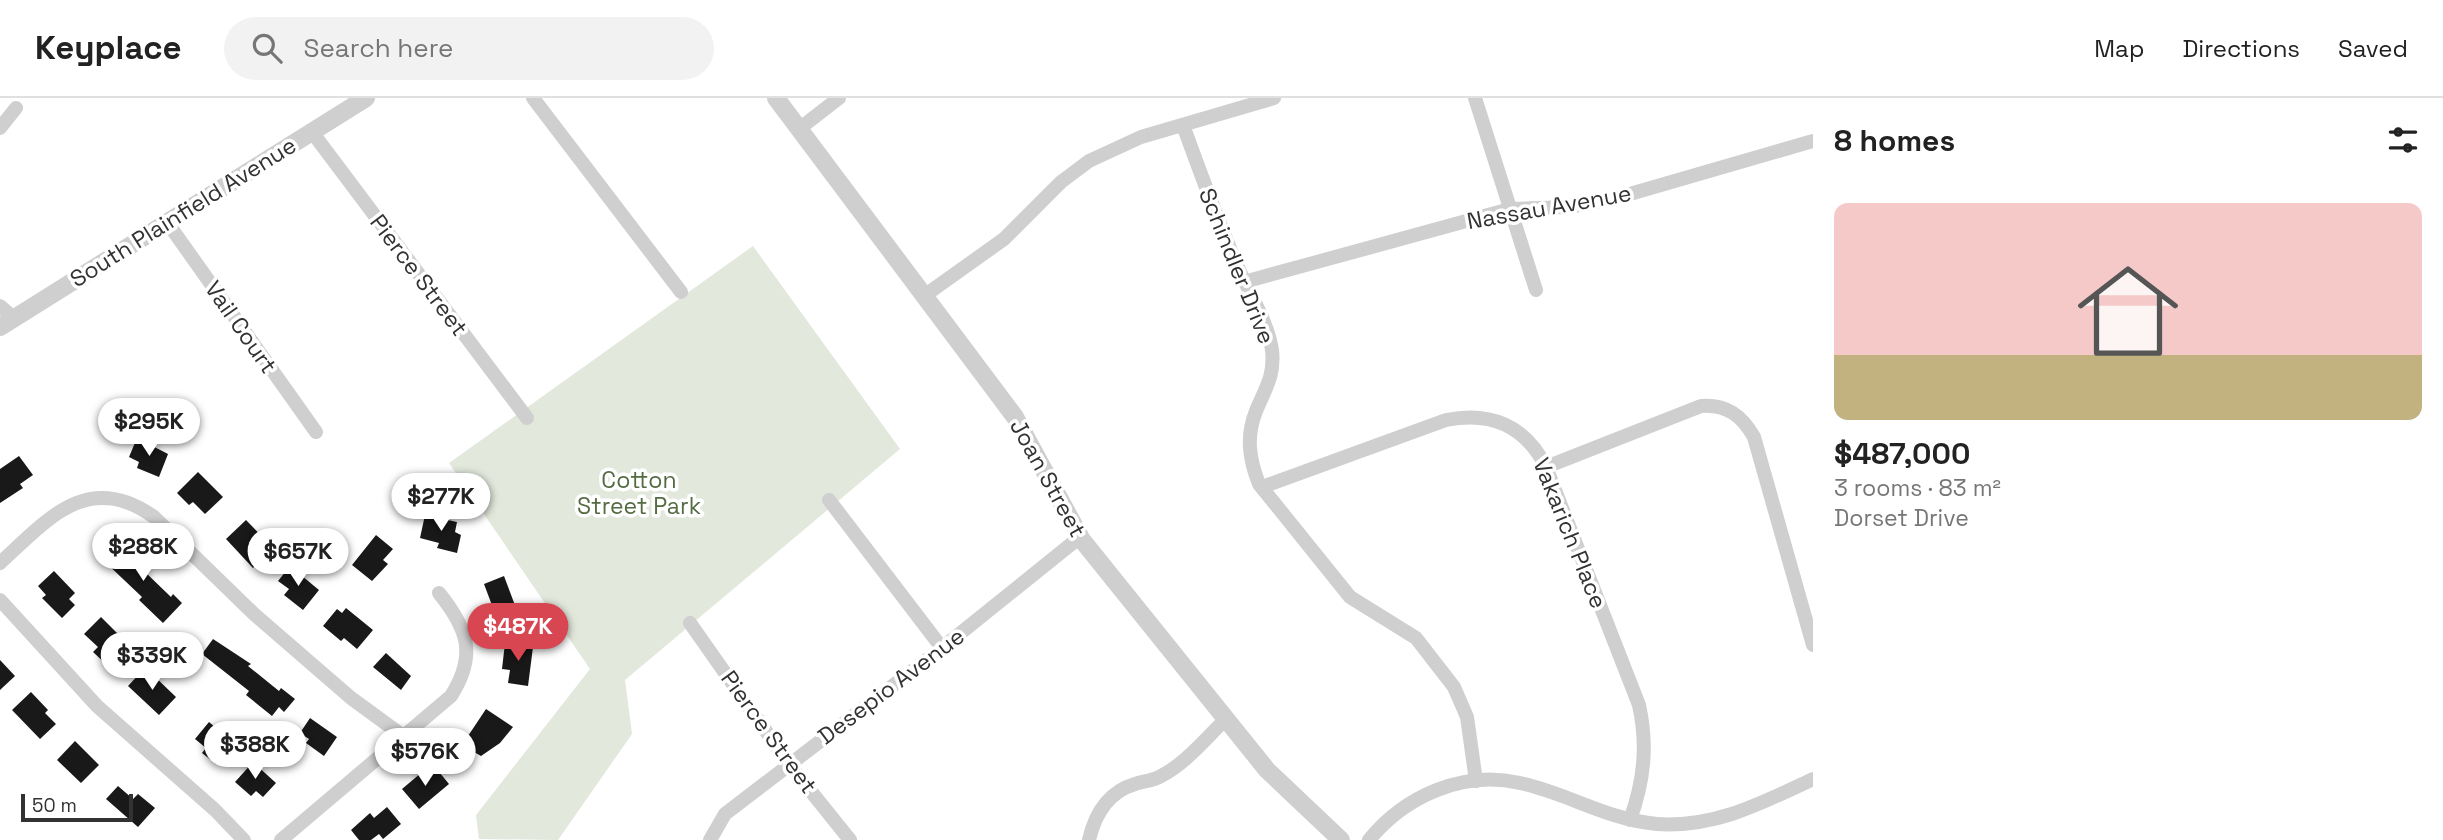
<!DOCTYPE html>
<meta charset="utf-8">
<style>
body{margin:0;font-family:"Space Grotesk",sans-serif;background:#f2f2f2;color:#222;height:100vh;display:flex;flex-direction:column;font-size:26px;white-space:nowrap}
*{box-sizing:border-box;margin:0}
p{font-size:23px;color:#767676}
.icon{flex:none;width:38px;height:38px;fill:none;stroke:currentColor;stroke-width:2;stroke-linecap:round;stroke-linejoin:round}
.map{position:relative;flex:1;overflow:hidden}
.details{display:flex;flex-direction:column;background:#fff;width:630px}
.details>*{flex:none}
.scale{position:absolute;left:21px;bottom:18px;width:112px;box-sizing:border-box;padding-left:7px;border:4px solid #323232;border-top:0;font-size:19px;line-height:24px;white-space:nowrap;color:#323232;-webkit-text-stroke:5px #fff;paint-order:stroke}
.price{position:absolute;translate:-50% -60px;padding:0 16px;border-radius:24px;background:#fff;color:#222;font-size:23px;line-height:46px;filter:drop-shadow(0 2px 4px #0008)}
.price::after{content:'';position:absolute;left:50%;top:42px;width:21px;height:16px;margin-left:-10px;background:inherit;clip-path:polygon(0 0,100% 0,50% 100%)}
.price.selected{background:#d74651;color:#fff}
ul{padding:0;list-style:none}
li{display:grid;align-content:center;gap:14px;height:371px;padding:0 21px}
li span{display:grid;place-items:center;height:217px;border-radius:14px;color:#555}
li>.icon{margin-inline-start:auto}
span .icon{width:126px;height:126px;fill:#fffc;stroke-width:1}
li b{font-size:30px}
h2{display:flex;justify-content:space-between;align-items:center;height:84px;padding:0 21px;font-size:30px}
header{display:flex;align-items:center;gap:42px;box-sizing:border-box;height:98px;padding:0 35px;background:#fff;border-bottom:2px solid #e0e0e0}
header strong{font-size:33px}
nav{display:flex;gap:38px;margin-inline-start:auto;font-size:24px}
.search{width:490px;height:63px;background:#f2f2f2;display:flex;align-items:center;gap:18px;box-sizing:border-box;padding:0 24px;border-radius:38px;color:#767676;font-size:26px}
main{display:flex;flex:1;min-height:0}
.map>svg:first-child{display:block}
</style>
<header>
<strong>Keyplace</strong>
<div class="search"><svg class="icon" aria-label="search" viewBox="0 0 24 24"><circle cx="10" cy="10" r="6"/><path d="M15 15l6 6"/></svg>Search here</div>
<nav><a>Map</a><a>Directions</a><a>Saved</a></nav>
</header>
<main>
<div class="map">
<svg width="1813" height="742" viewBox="0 0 1813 742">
<rect width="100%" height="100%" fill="#fff"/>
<path fill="#e2e8dc" d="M753 148 900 351 625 582 632 636 558 742 479 741 476 717 590 571 449 365Z"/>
<g fill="#191919">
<path d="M137 340 168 356 159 379 137 370 139 364 129 359Z"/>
<path d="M19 358 33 377 20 386 23 390 0 405V371Z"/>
<path d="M198 374 223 399 205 416 193 404 189 407 177 395Z"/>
<path d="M425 417 457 424 455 434 461 437 457 455 437 450 439 445 420 440Z"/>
<path d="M246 422 273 450 253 470 226 441Z"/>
<path d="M376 437 393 451 383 462 388 466 372 483 352 467Z"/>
<path d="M117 447 127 456 130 453 148 470 144 473 171 499 173 496 182 505 163 525 139 502 142 499 103 462Z"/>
<path d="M290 468 319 492 303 512 284 497 289 491 278 483Z"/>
<path d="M54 473 75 495 69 501 75 507 62 520 42 500 46 497 38 488Z"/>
<path d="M504 478 516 510 496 518 484 486Z"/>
<path d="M346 510 373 532 357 551 344 540 341 543 323 528 337 511 342 515Z"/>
<path d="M101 519 123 541 115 549 120 554 107 567 93 554 98 549 84 536Z"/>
<path d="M213 541 251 566 248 568 279 593 281 590 295 601 284 614 279 609 272 618 246 597 249 593 202 556Z"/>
<path d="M505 545 533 549 528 588 508 585 510 572 502 571Z"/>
<path d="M386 555 411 578 401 592 373 569Z"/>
<path d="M0 562 15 578 0 592Z"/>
<path d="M142 573 148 579 152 576 176 599 159 617 128 588Z"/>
<path d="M31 594 48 612 45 615 56 626 40 641 12 612Z"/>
<path d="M486 611 513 629 500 645 481 658 462 647Z"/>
<path d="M310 620 337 639 324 658 306 645 309 641 300 635Z"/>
<path d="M209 624 234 645 216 666 202 655 206 650 195 641Z"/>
<path d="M75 643 99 667 81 685 57 662Z"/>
<path d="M253 664 276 685 263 699 256 693 251 698 235 684Z"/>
<path d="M435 669 449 686 419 711 402 691 421 675 424 679Z"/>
<path d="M118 688 133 701 138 696 155 710 138 729 106 701Z"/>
<path d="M387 709 401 726 383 741 379 736 371 742H359L351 732 370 715 374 720Z"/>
</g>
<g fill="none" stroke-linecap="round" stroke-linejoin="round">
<g stroke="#cfcfcf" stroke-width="14">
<path d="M533 0 681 194"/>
<path d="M1475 0 1536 192"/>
<path d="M1183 27C1200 74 1217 121 1237 167 1248 193 1268 224 1272 252 1275 278 1265 291 1256 313 1246 338 1249 361 1259 386L1350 499 1416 540 1454 589 1467 619 1476 683"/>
<path d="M0 30 16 10"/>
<path d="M799 31 839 0"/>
<path d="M312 34 527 320"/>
<path d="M167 124 316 334"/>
<path d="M1244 184 1510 111 1569 109 1616 100 1813 43"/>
<path d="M924 198 1004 141 1061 84 1089 63 1141 39 1274 0"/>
<path d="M0 208 14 220"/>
<path d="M1546 369 1701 308C1727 306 1742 318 1754 339L1813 547"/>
<path d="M1262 389 1446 322C1490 313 1525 327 1546 369L1639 607C1648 648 1644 683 1630 722"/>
<path d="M829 402 942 550"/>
<path d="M0 465C48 421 88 372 154 419L254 516 351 600 403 638"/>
<path d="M0 502 97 608 215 712 244 742"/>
<path d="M690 525 789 666 850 742"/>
<path d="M281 742 451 598C477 557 468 531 439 495"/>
<path d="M710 742 725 716 942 550 1080 439"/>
<path d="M1089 742C1095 716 1108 694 1135 686 1143 683 1153 683 1161 678 1185 666 1206 640 1226 621"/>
<path d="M1369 742C1405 698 1463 672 1520 685 1567 695 1608 722 1657 726 1715 730 1762 705 1813 681"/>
</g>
<g stroke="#cfcfcf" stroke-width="18">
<path d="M776 0 1015 319 1082 442 1267 672 1341 742"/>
<path d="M0 229 366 0"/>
</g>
</g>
<g text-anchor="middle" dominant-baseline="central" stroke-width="7" stroke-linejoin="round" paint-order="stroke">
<g font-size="23" fill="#323232" stroke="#fff">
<text transform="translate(1549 109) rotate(-10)">Nassau Avenue</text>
<text transform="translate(183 114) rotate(-32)">South Plainfield Avenue</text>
<text transform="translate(1237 168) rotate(68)">Schindler Drive</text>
<text transform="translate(419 177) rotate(53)">Pierce Street</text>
<text transform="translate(241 229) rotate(55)">Vail Court</text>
<text transform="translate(1048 380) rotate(61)">Joan Street</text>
<text transform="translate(1570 435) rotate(68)">Vakarich Place</text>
<text transform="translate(891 588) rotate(-37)">Desepio Avenue</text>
<text transform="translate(769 634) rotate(54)">Pierce Street</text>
</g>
<g font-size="23" fill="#556b42" stroke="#fff">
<text x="639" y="382">Cotton<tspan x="639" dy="26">Street Park</tspan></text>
</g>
</g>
</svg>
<div class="scale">50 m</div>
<b class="price" style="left:149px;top:360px">$295K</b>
<b class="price" style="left:441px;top:435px">$277K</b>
<b class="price" style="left:143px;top:485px">$288K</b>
<b class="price" style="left:298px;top:490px">$657K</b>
<b class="price selected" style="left:518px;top:565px">$487K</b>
<b class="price" style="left:152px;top:594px">$339K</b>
<b class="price" style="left:255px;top:683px">$388K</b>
<b class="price" style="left:425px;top:690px">$576K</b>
</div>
<section class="details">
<h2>8 homes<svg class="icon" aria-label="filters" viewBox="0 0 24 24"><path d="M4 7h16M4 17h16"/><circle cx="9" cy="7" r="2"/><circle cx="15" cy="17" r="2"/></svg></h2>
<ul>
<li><span style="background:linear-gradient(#f6c9c9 70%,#c2b280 0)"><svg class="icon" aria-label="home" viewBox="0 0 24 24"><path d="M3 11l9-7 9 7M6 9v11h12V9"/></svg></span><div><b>$487,000</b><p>3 rooms · 83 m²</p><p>Dorset Drive</p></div></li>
</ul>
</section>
</main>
